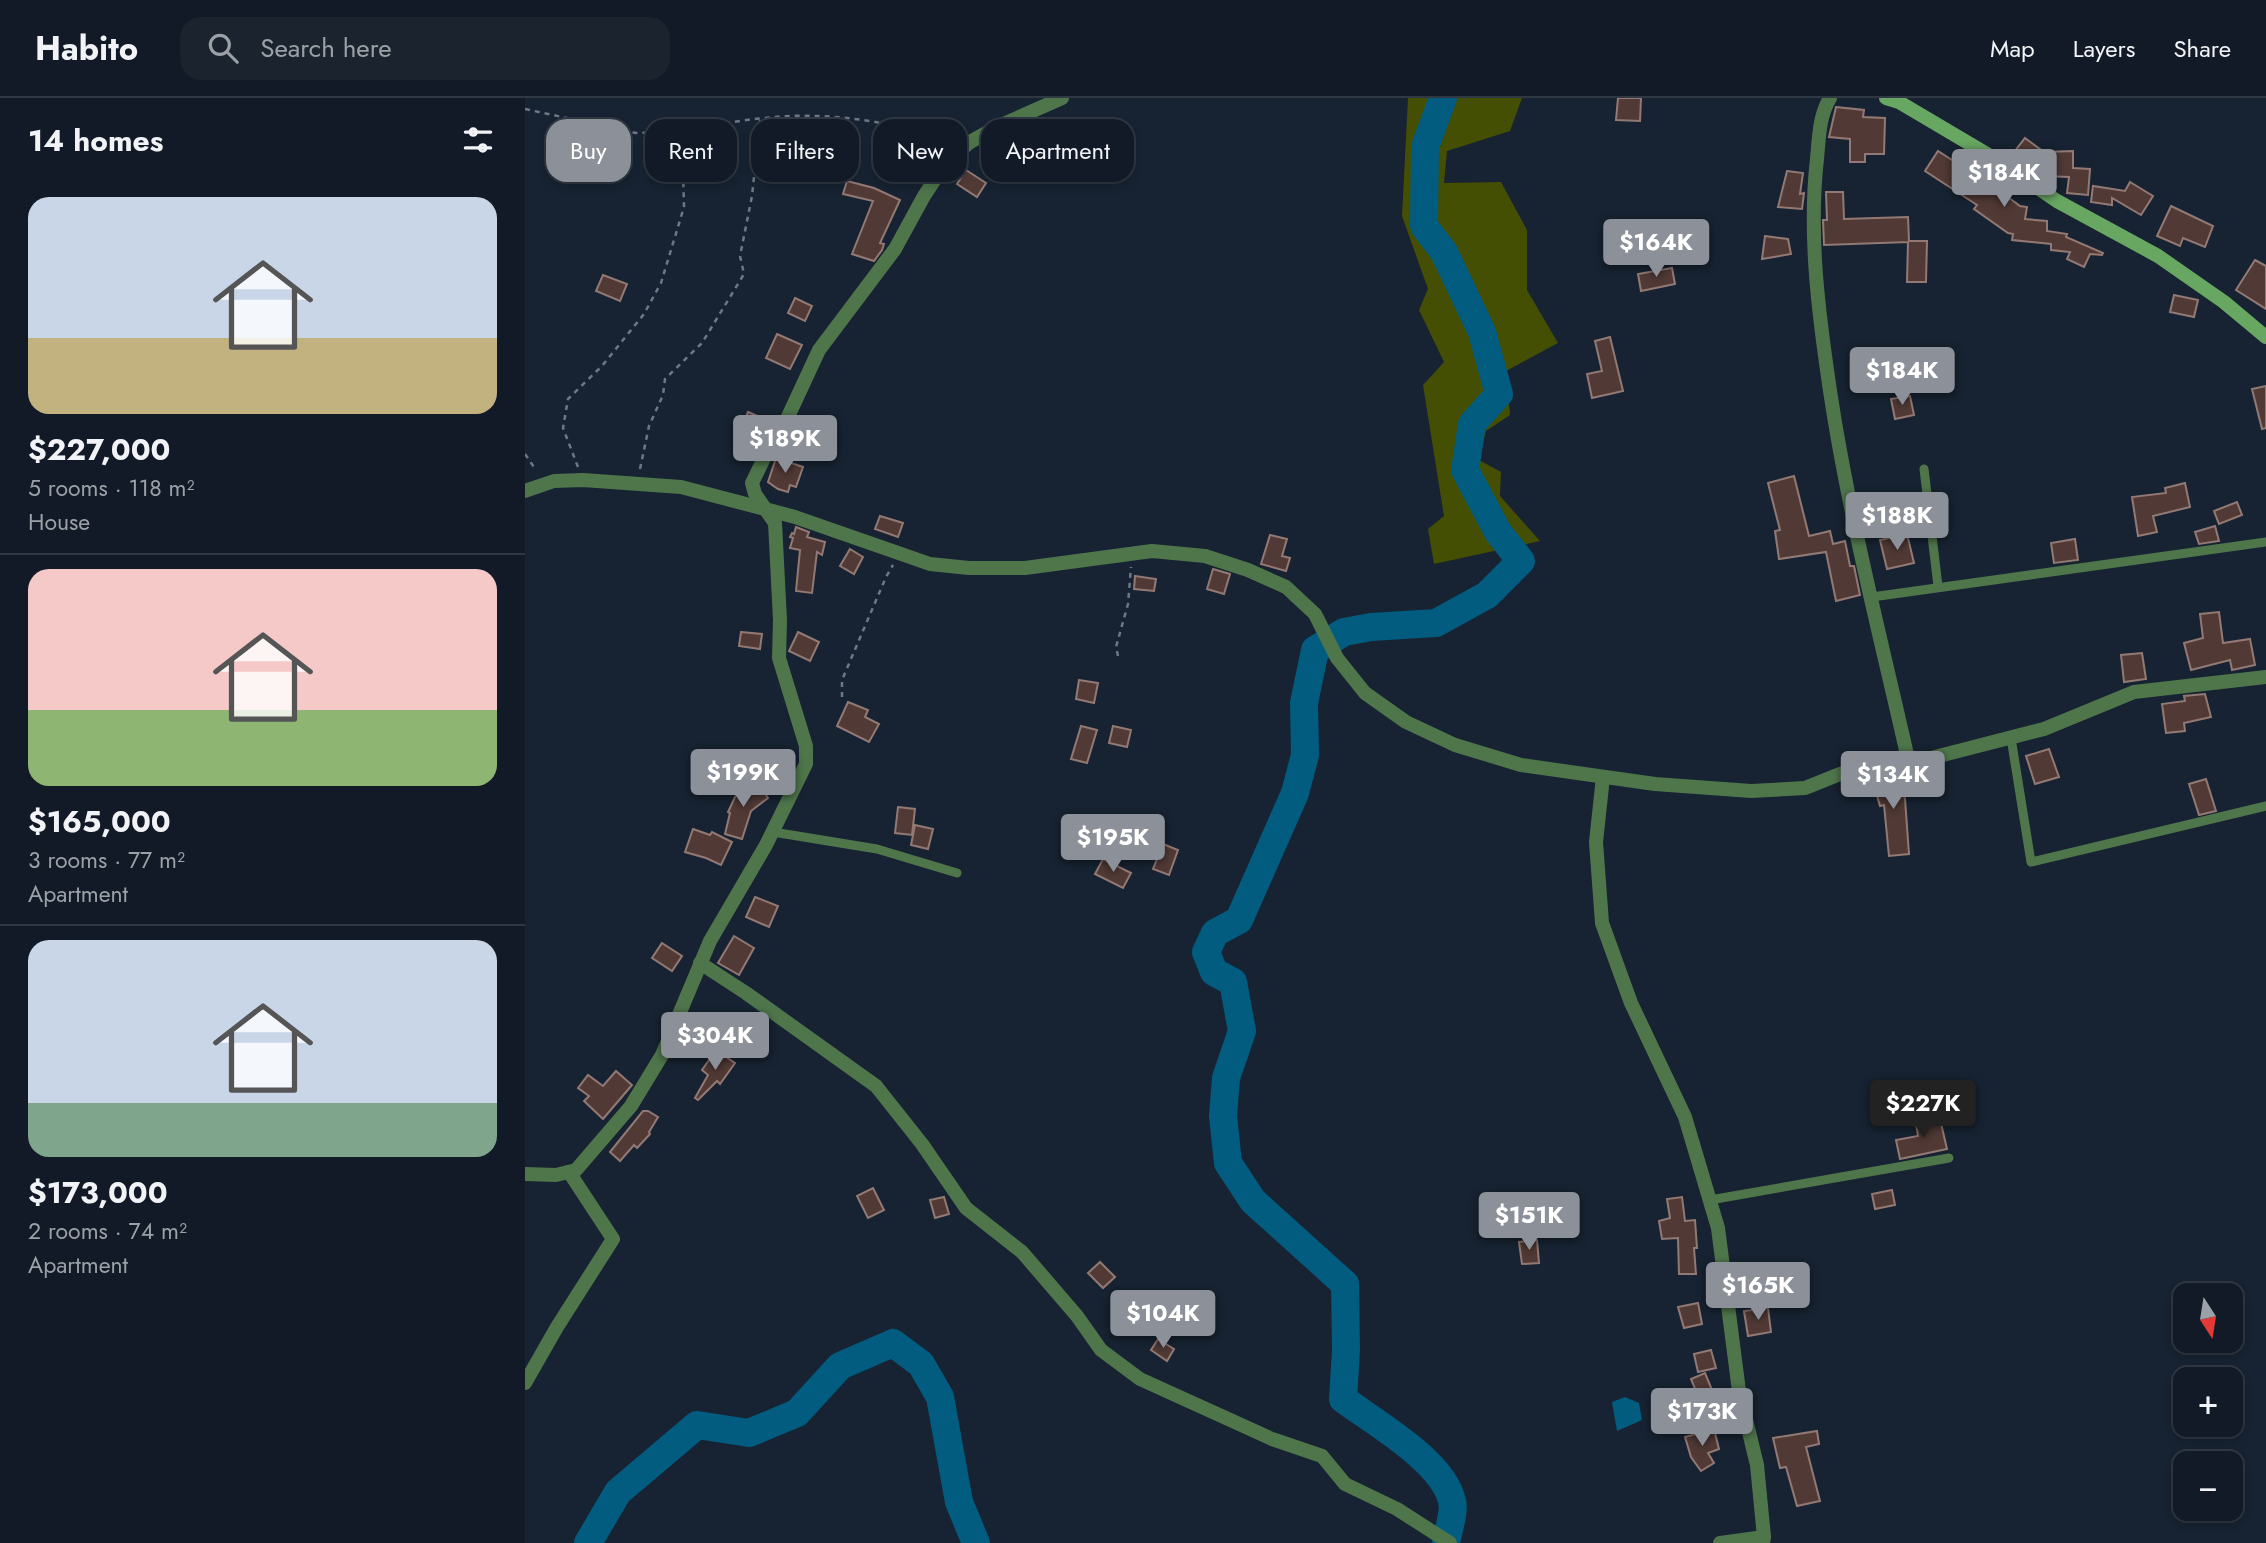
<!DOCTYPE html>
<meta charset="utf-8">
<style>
body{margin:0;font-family:Jost,sans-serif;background:#1a232e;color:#f1f3f6;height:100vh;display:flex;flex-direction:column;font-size:26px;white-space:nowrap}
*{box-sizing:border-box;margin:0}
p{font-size:23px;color:#9ca1a7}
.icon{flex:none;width:38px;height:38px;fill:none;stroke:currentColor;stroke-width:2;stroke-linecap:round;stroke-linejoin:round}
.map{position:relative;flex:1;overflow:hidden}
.sheet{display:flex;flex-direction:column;background:#111a26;width:525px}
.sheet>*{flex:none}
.hud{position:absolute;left:21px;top:21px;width:665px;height:63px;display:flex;gap:14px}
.needle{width:46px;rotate:168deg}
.fabs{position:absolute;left:1648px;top:1185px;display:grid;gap:14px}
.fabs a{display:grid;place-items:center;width:70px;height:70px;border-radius:14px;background:#111a26;box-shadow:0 4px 10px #0003,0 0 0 2px #303843;font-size:35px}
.price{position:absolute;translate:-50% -60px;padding:0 16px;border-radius:7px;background:#8c9099;color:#fff;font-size:23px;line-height:46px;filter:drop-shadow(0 2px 4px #0008)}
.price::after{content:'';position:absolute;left:50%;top:42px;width:21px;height:16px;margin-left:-10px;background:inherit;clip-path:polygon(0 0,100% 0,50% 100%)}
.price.selected{background:#222;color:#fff}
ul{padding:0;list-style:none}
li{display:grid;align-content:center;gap:14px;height:371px;padding:0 28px}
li+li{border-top:2px solid #303843}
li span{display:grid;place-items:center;height:217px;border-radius:21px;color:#555}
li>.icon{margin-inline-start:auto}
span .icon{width:126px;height:126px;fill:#fffc;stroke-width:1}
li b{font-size:30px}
h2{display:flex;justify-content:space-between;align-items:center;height:84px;padding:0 28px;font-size:30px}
.tag{padding:0 24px;border-radius:21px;background:#111a26;box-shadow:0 4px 10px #0003,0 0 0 2px #303843;font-size:24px;line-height:63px}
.tag.selected{background:#8c9099;color:#fff}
header{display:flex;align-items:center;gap:42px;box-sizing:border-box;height:98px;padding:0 35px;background:#111a26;border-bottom:2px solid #303843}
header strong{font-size:33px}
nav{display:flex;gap:38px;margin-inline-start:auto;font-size:24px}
.search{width:490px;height:63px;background:#1a232e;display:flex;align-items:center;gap:18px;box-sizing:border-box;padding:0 24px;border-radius:21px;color:#9ca1a7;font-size:26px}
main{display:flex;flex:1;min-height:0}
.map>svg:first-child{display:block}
</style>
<header>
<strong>Habito</strong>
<div class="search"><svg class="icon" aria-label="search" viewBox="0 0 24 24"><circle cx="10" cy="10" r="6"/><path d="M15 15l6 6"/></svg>Search here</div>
<nav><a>Map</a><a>Layers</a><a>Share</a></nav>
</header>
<main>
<section class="sheet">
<h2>14 homes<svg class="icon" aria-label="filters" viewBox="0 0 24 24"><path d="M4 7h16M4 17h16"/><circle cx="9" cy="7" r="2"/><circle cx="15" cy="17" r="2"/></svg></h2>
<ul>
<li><span style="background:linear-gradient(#c9d6e8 65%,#c2b280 0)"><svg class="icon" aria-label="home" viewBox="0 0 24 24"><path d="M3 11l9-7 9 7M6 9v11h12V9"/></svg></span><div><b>$227,000</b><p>5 rooms · 118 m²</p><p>House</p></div></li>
<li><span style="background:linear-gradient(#f6c9c9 65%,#8fb573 0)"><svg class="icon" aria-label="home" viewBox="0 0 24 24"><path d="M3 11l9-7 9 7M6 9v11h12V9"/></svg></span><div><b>$165,000</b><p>3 rooms · 77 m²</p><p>Apartment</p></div></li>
<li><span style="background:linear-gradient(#c9d6e8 75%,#7fa58c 0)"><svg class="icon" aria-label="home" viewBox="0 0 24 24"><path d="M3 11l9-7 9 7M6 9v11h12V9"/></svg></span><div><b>$173,000</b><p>2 rooms · 74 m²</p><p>Apartment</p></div></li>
</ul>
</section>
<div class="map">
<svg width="1741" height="1445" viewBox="0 0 1741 1445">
<rect width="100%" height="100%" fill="#172332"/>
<path fill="#444f03" d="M883 0H997L985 33 922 53 919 85 976 84 1002 132V192L1033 245 981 273 985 317 961 333 954 362 976 374 975 398 1015 443 909 466 903 431 919 418 898 287 919 264 894 212 903 191 877 118Z"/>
<path fill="#015c7f" d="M1100 1299 1114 1305 1117 1322 1092 1333 1087 1304Z"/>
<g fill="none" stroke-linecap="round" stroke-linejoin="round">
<g stroke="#015c7f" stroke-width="28">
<path d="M918 0 900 49 899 128 919 154 957 234 974 296 947 326 940 372 973 434 996 463 962 497 911 525 846 529 819 534 790 552 779 605 780 657 770 695 714 822 690 835 681 854 689 874 708 884 717 933 701 980 698 1018 703 1065 728 1103 820 1186 821 1252 818 1301C850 1325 918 1363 927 1403 930 1414 923 1433 921 1445"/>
<path d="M63 1445 93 1394 172 1327 224 1335 272 1315 315 1268 368 1245 396 1266 415 1299 434 1404 451 1445"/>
</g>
</g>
<g fill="#513a36" stroke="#937974" stroke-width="2">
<path d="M1093 0H1116L1115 23 1091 22Z"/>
<path d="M1311 9 1339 12 1338 19 1360 20 1359 56H1340V64H1325V41L1304 39Z"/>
<path d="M495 35 512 49 499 64 482 50Z"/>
<path d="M1500 40 1519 54 1548 53V70L1565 71 1563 97 1542 95 1544 79 1518 78 1519 54 1504 72 1486 58Z"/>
<path d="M1413 53 1438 69 1440 67 1495 108 1502 109 1500 121 1522 123V133L1542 136 1541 139 1578 155 1577 157 1565 156 1559 169 1542 161 1545 154 1526 152V146L1487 142 1488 136 1483 135 1449 111 1452 107 1400 73Z"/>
<path d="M441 72 461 85 452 99 432 86Z"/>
<path d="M1262 73 1278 75 1275 96 1279 95 1277 111 1253 109Z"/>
<path d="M322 83 349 90 375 102 355 145 359 146 357 152 349 163 327 156 348 103 318 96Z"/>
<path d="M1605 84 1628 98 1616 117 1587 100V107L1566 104 1568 88 1600 93Z"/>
<path d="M1301 94H1318L1319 121 1383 119 1384 143H1402L1401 184H1382L1383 144 1299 147 1298 122H1302Z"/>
<path d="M1646 108 1688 128 1680 149 1658 140 1655 148 1632 138Z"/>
<path d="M1240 138 1263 141 1266 156 1237 161Z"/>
<path d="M1730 162 1741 168V211L1711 192Z"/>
<path d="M1147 170 1150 186 1116 193 1113 176Z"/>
<path d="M78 177 102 186 95 203 71 193Z"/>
<path d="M1649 197 1673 202 1669 219 1645 214Z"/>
<path d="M270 200 287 208 280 223 263 215Z"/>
<path d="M252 236 277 247 265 271 241 260Z"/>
<path d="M1085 239 1098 293 1067 300 1062 276 1077 273 1070 243Z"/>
<path d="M1741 288V330L1737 331 1727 291Z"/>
<path d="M1385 298 1389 317 1370 321 1366 301Z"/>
<path d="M223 314 244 323 234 346 213 337Z"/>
<path d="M251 360 278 369 271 389 265 387 263 394 253 391 243 384Z"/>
<path d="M1269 378 1284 438 1305 433 1308 446 1320 443 1325 468H1329L1335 497 1311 503 1301 454 1254 461 1250 433 1255 432 1243 385Z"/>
<path d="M1660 385 1665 409 1628 418 1632 434 1613 438 1607 399 1641 395 1640 390Z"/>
<path d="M1712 404 1717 417 1694 426 1689 413Z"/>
<path d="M355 418 378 425 373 439 350 431Z"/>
<path d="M1690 428 1694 443 1674 446 1670 434Z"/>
<path d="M271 429 284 434 282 439 300 444 297 457 292 454 287 495 271 493 275 452 265 450 268 440 265 439 267 435 269 436Z"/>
<path d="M1382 436 1389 465 1362 471 1355 442Z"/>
<path d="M745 437 762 441 757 458 765 460 761 473 736 466Z"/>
<path d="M1550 441 1553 462 1529 465 1526 445Z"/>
<path d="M325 451 338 459 329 476 315 468Z"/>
<path d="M688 471 705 476 699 496 682 491Z"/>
<path d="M610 478 631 481 629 493 609 491Z"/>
<path d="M1694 514 1698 545 1725 541 1730 567 1707 572 1705 562 1666 572 1659 545 1678 540 1675 516Z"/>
<path d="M216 534 237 536 235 551 214 548Z"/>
<path d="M273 534 294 544 285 563 264 553Z"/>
<path d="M1617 555 1621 581 1599 584 1596 557Z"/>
<path d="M554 582 573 585 569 605 551 601Z"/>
<path d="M1680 596 1686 619 1659 625 1660 633 1641 635 1637 606 1660 603 1659 598Z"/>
<path d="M323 604 343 612 340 619 354 626 344 644 312 628Z"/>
<path d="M556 628 572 632 562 665 546 661Z"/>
<path d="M588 628 606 632 602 649 584 645Z"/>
<path d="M1524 651 1534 679 1510 686 1501 658Z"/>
<path d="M1373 672 1380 701 1384 756 1364 758 1359 707 1355 708 1346 677Z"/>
<path d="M1681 681 1691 713 1674 717 1664 686Z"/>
<path d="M218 682 239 694 243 700 226 713 217 741 200 736 205 715 203 714Z"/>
<path d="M373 709 390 711 387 737 370 735Z"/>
<path d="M390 727 408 731 403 751 386 747Z"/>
<path d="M168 731 185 737 187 734 207 744 196 767 181 760 160 754Z"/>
<path d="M638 746 653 752 644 777 628 771Z"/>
<path d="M578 761 606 775 598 790 570 776Z"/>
<path d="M230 799 253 808 244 829 221 819Z"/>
<path d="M209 838 229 850 214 877 193 865Z"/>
<path d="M137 845 157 858 147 873 127 860Z"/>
<path d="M191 952 210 965 195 986 192 983 173 1002 170 1000 183 977 177 972Z"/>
<path d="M91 973 107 987 78 1021 59 1003 64 998 53 990 63 977 78 988Z"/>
<path d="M118 1013H123L133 1019 124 1034 125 1036 112 1050 109 1047 95 1063 85 1054Z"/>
<path d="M1415 1021 1422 1051 1375 1061 1371 1042 1393 1038 1391 1026Z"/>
<path d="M348 1090 359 1112 343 1120 332 1098Z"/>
<path d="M1367 1092 1370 1107 1350 1111 1347 1096Z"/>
<path d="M419 1099 424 1116 410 1120 405 1102Z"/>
<path d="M1157 1099 1160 1123 1170 1122 1172 1150H1169L1171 1176H1154L1153 1140 1137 1141 1134 1123 1145 1120 1142 1101Z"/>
<path d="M1012 1142 1014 1165 997 1166 994 1144Z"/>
<path d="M575 1164 590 1179 578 1190 563 1175Z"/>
<path d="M1173 1205 1177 1226 1159 1230 1153 1209Z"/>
<path d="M1243 1210 1246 1234 1223 1238 1219 1213Z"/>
<path d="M633 1241 649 1251 642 1263 626 1252Z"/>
<path d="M1186 1252 1191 1270 1173 1274 1169 1256Z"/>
<path d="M1180 1275 1187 1292 1173 1298 1166 1281Z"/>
<path d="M1189 1331 1194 1351 1183 1355 1189 1365 1176 1373 1166 1359 1160 1339Z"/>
<path d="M1292 1333 1294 1346 1281 1349 1295 1403 1272 1408 1261 1369 1255 1370 1248 1340Z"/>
</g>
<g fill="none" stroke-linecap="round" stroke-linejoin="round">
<g stroke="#6e7885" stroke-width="2.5" stroke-dasharray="5 5" stroke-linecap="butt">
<path d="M0 11 111 35 157 33"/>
<path d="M0 356 11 372"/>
<path d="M53 369 38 330 43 301 77 268 119 216 136 185 159 109 157 33C200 25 247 16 292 18 337 19 382 30 426 40"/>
<path d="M115 371 124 328 138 297 140 281 177 245 219 176 215 158 227 98 235 22"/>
<path d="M593 558 591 549 603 506 606 469"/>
<path d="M317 599V582L361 479 368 467"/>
</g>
<g stroke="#4f764b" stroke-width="9">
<path d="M1399 371 1413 488"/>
<path d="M1347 499 1741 444"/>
<path d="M1486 640 1506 764 1741 708"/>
<path d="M248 734 352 751 432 775"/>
<path d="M1185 1102 1424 1060"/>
</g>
<g stroke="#4f764b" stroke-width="14">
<path d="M1305 0C1294 18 1294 40 1292 61 1284 131 1292 202 1302 272 1320 403 1354 532 1383 661"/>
<path d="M0 393 29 383 58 382 156 389 270 419 405 466 444 470H500L627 453 680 458 723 472 761 489 790 516 812 560 840 595 881 624 930 647 996 667 1130 686 1226 693 1280 690 1315 676 1360 663 1406 660 1519 631 1609 594 1741 579"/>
<path d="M1078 679 1071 744 1077 825 1106 905 1160 1019 1193 1130 1214 1293 1232 1367 1239 1439 1238 1445"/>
<path d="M175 865 221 895 351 988 397 1046 441 1110 497 1154 552 1218 576 1252 615 1281 747 1341 797 1358 820 1386 872 1411 925 1445"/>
<path d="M0 1076 31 1077 51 1072 106 1008 137 957 185 843 241 747 281 666V648L254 560 255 522 250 425 230 396 227 385 242 354 261 323 294 252 370 151 399 98 420 66 445 44 474 28 537 0"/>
<path d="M0 1285 32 1229 88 1141 44 1074"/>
<path d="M1195 1445 1239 1439"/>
</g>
<path stroke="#67a761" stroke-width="14" d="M1361 0 1374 4 1467 59 1532 103 1633 158 1699 204 1741 239"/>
</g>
</svg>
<div class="fabs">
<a><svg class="needle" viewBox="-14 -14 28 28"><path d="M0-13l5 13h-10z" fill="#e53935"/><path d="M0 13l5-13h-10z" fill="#9ca1a7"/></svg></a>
<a>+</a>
<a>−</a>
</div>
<b class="price" style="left:1479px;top:111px">$184K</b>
<b class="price" style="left:1131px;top:181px">$164K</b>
<b class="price" style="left:1377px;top:309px">$184K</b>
<b class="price" style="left:260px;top:377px">$189K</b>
<b class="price" style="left:1372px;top:454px">$188K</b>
<b class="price" style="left:218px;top:711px">$199K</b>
<b class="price" style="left:1368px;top:713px">$134K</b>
<b class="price" style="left:588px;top:776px">$195K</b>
<b class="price" style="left:190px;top:974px">$304K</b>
<b class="price selected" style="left:1398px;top:1042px">$227K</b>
<b class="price" style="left:1004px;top:1154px">$151K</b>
<b class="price" style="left:1233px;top:1224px">$165K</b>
<b class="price" style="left:638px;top:1252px">$104K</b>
<b class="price" style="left:1177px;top:1350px">$173K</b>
<div class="hud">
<a class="tag selected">Buy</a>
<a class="tag">Rent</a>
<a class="tag">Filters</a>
<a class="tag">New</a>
<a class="tag">Apartment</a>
</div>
</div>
</main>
